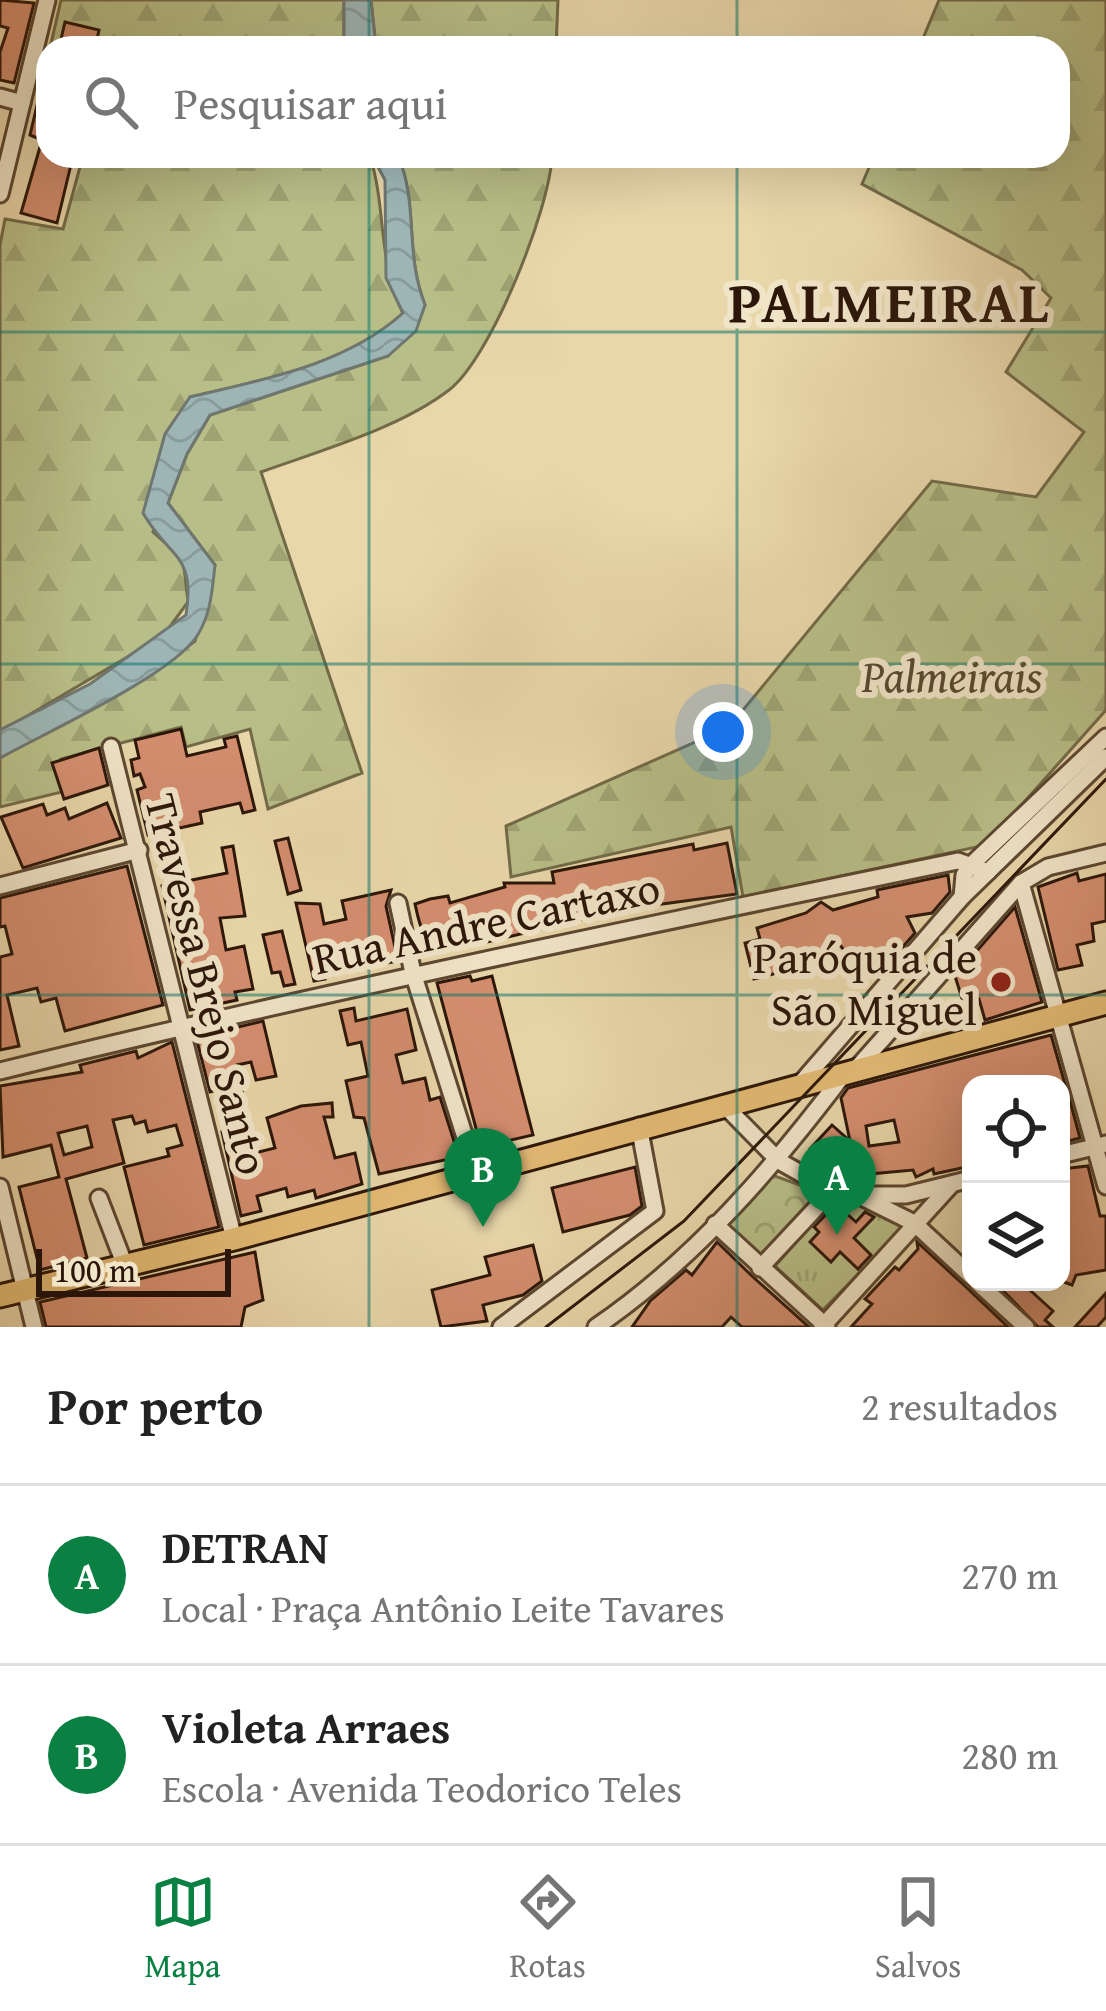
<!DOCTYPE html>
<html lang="pt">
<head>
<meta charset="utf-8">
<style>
  body { margin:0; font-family:"Gentium Book Plus",serif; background:#f6f6f6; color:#222 }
  .controls { position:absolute; right:36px; bottom:36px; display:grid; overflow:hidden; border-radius:24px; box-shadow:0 12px 48px #0002 }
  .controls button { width:108px; height:108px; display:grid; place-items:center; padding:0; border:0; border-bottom:3px solid #e0e0e0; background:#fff; color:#222; font:60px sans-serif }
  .scale { position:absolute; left:36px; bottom:30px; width:195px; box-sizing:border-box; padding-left:12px; border:6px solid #2c1609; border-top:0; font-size:33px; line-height:42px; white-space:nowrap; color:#2c1609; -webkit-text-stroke:9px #f1e5c8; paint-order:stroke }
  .you { position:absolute; left:723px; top:732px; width:42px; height:42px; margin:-30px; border:9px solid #fff; border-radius:50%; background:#1a73e8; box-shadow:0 0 0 18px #1a73e833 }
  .badge { display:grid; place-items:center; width:78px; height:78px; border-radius:50%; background:#0b8043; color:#fff; font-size:39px; font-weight:700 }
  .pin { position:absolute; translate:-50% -99px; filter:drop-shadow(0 3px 6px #0008) }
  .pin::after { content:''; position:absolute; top:63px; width:42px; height:36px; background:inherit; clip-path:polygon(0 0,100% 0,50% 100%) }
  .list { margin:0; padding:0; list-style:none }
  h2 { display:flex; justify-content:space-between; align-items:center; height:156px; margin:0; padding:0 48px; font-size:51px }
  h2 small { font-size:39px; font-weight:400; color:#767676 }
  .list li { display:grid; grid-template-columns:78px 1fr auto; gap:36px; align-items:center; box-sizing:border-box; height:180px; padding:0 48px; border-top:3px solid #e0e0e0 }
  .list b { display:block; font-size:45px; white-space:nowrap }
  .list p { margin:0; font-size:39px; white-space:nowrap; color:#767676 }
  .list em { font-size:39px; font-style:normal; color:#767676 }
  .icon { flex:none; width:66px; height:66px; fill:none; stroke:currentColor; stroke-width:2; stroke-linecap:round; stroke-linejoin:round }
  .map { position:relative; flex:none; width:1106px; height:1327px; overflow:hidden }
  .search { position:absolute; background:#fff; box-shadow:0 12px 48px #0002; left:36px; right:36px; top:36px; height:132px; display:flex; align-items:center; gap:30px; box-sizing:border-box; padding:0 42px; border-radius:36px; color:#767676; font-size:45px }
  .sheet { height:516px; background:#fff }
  nav { display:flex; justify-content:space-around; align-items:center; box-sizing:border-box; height:168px; border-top:3px solid #e0e0e0; background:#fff; font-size:33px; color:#767676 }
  nav a { display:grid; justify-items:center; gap:6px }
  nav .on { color:#0b8043 }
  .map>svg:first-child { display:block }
  .grass { fill:url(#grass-tufts); stroke:#726a48; stroke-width:3 }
  .forest { fill:url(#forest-firs); stroke:#726a48; stroke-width:3 }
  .park { fill:url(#park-crowns); stroke:#726a48; stroke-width:3 }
  .water { fill:url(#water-waves); stroke:#707670; stroke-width:3 }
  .building { fill:#d48e6f; stroke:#2c1609; stroke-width:3; fill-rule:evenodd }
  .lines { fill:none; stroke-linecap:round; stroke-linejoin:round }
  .minor-casing { stroke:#5b4631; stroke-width:21 }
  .major-casing { stroke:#2c1609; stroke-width:27 }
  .minor { stroke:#f1e5c8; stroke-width:15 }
  .major { stroke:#e4bc75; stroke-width:21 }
  .tram { stroke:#2c1609; stroke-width:3 }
  .grid { fill:none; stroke:#0f766e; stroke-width:3; stroke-opacity:0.55 }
  .poi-dot { fill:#8f2418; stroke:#f1e5c8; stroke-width:4.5 }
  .labels { text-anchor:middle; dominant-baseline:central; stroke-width:12; stroke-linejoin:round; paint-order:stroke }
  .park-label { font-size:45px; font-style:italic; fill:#56482f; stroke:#f1e5c8 }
  .street-label { font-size:45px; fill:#2c1609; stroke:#f1e5c8 }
  .poi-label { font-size:45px; fill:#2c1609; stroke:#f1e5c8; text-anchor:end }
  .district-label { font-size:57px; font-weight:bold; letter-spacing:3px; fill:#2c1609; stroke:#f1e5c8 }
</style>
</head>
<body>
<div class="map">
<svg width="1106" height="1327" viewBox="0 0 1106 1327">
  <defs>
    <pattern id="grass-tufts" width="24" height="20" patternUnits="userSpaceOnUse" patternTransform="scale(3)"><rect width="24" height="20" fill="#b8be87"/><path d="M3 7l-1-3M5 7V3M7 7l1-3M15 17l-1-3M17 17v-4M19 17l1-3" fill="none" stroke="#9ea373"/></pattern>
    <pattern id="forest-firs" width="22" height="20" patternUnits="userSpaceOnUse" patternTransform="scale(3)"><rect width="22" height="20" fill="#b8be87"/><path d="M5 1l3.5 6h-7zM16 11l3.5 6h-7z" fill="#9ea373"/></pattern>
    <pattern id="park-crowns" width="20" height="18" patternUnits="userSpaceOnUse" patternTransform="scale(3)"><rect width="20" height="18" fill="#b8be87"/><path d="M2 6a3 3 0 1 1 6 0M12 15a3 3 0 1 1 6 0" fill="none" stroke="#9ea373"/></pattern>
    <pattern id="water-waves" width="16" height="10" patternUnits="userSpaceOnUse" patternTransform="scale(3)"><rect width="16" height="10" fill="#9db6b5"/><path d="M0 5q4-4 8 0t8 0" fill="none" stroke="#879c9a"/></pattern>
  </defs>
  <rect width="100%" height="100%" fill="#e9d7aa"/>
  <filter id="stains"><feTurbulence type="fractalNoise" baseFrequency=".00167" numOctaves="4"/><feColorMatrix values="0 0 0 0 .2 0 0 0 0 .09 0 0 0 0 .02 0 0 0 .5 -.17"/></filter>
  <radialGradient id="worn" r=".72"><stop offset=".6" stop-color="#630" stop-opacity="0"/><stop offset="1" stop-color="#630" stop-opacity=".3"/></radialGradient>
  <!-- grass -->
  <polygon class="grass" points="837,1196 905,1226 823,1310 775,1266"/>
  <!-- forest -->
  <g class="forest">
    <polygon points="61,0 344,0 344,48 50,48"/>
    <polygon points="371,0 558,0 556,48 376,48"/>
    <polygon points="939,0 1106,0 1106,710 986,845 743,897 731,827 511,877 506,826 729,727 932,481 1036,497 1084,432 1006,372 1051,298 1022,270 862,184 874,156 1058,156 1058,48 919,48"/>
    <path d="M 83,156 L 370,156 C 387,211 377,260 403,313 C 346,365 262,380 190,397 L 153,532 L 183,559 L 188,602 L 163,636 L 0,732 L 0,245 L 5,219 L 63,229 Z"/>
    <path d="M 398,156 L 552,156 C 550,208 491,358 449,390 C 400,428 319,451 261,472 L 362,773 L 268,809 L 250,729 L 186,747 L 181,727 L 61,759 L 70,790 L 0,807 L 0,758 L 151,674 L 195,641 L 215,565 L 168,503 L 187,454 L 210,415 L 388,356 L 425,305 C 404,251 419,205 398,156 Z"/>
  </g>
  <!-- park -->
  <polygon class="park" points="772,1175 822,1193 759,1257 725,1227"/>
  <!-- water -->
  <g class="water">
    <polygon points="344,0 371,0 376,48 344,48"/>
    <path d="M 372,156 L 398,156 C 419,205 404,251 425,305 L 416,331 L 388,356 L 210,415 L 187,454 L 168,503 L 215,565 C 212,591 211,614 197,636 C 172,675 45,733 0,758 L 0,730 L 90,684 L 186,615 C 196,553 169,559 143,513 L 165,434 L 190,397 C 262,380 346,365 403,313 L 386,278 L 385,180 Z"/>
  </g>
  <!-- building -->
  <g class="building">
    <polygon points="0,0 34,3 14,83 0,80 0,52 8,28 0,26"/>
    <polygon points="65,22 99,30 95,48 59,48"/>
    <polygon points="39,97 48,100 43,128 48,129 48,156 73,156 57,223 21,213 42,140 30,135"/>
    <polygon points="181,729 187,756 226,747 224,739 237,736 255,810 243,813 240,803 200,812 202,823 148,835 137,790 145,787 140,774 134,776 131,760 139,758 135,740"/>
    <polygon points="99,748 108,785 64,799 52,763"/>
    <polygon points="107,803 121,838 23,868 1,817 43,804 47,815 65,808 69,819"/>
    <polygon points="288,838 301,890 288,894 275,841"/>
    <polygon points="727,843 737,894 625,909 479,944 477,936 428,951 418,917 415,904 430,899 448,896 450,903 505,887 504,883 554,883 552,872 693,844 694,850"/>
    <polygon points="233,846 245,916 220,918 226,950 244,946 253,989 235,992 237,1000 190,1010 162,886 227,873 222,848"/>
    <polygon points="127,866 163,1005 65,1031 56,998 41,1002 37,988 7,995 19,1046 0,1050 0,957 12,954 5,926 0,927 0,898"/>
    <polygon points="1077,873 1079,881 1106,874 1106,921 1092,924 1094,941 1077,945 1082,965 1058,970 1038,887"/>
    <polygon points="948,875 950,892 932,913 907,917 915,933 878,975 860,957 853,962 840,945 824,950 827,962 815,964 814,956 794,962 796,968 754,979 745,943 760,939 757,928 806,913 821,902 833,910 878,897 877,890"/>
    <polygon points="391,890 386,906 398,961 324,974 325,979 314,981 296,903 320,904 324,924 346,919 342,901"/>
    <polygon points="1015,907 1042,1002 985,1020 979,999 964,1005 955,976"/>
    <polygon points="282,931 295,984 284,986 280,972 272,973 263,935"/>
    <polygon points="470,976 472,981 492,976 533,1135 481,1147 437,983"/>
    <polygon points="354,1008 356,1021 407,1009 416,1050 396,1055 403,1083 425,1078 430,1100 440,1097 459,1157 379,1174 364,1118 354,1117 346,1081 368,1076 361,1042 348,1045 340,1011"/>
    <polygon points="263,1021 276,1076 256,1080 251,1062 237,1065 245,1105 222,1111 217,1090 210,1092 196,1037"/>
    <path d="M 1051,1035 L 1065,1084 L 971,1084 L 971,1166 L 934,1174 L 933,1169 L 916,1177 L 913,1170 L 858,1175 L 856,1147 L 834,1171 L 810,1149 L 832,1125 L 850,1141 L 841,1098 L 848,1088 ZM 894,1120 L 899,1142 L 869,1146 L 866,1126 Z"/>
    <path d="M 172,1042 L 219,1227 L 144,1245 L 124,1167 L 169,1156 L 167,1149 L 182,1145 L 176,1125 L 148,1132 L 145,1121 L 135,1124 L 132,1116 L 113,1120 L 124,1163 L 66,1179 L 87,1258 L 40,1270 L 19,1187 L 59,1177 L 51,1145 L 3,1157 L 0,1086 L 82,1072 L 80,1065 L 136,1051 L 138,1058 ZM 87,1126 L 92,1147 L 64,1155 L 58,1133 Z"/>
    <polygon points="1066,1086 1080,1138 1061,1143 1061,1087"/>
    <polygon points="332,1103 333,1117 324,1117 335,1158 355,1153 362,1184 316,1198 314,1190 288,1197 286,1188 257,1196 261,1211 241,1216 222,1132 239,1129 240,1139 251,1137 255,1153 275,1148 267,1118 301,1106"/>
    <polygon points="1088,1166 1100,1216 1106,1216 1106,1270 1076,1275 1072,1285 1061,1281 1061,1248 1066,1248 1061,1169"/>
    <polygon points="635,1167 642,1206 630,1215 563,1232 552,1188"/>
    <polygon points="836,1204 856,1222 865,1212 874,1217 854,1238 871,1255 858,1269 840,1252 831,1262 810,1242 819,1232 814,1227"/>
    <polygon points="717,1242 753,1277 809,1327 742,1327 731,1317 722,1327 632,1327 651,1300 686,1270 692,1275"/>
    <polygon points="917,1242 966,1287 1008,1327 851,1327 872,1304 865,1299 895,1267 899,1270 918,1249"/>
    <polygon points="533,1245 542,1281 523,1295 483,1305 487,1321 441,1327 432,1290 490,1275 485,1257"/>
    <polygon points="255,1252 263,1300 245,1307 241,1327 46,1327 40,1302"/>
    <polygon points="995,1282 1021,1282 1053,1311 1045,1320 1053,1327 1038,1327"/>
    <polygon points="1106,1293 1106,1317 1097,1327 1075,1327"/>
  </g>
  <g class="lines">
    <defs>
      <g id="minor">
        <polyline points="0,97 22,103"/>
        <polyline points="0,194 47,0"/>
        <polyline points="111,747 234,1239"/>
        <polyline points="1021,883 1106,1186"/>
        <polyline points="0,886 139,850"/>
        <polyline points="962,897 964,875 971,865 1106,737"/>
        <polyline points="398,903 413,973 475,1169"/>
        <polyline points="855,1070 1021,883 1048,867 1106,853"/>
        <path d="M 0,1071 C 318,993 638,927 958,861 L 988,872"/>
        <polyline points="800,1084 962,897 1106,757"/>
        <polyline points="723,1104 779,1161 832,1191 858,1195 914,1223 971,1276"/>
        <polyline points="1061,1155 1106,1144"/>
        <polyline points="0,1187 34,1327"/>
        <polyline points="867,1195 906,1195 971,1179"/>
        <polyline points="99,1198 124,1263"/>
        <polyline points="715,1224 827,1327"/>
        <polyline points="760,1268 832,1191"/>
        <polyline points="977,1282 1026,1327"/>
        <polyline points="501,1327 655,1211 639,1126"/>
        <path d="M 596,1327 C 694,1260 773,1168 844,1074"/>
        <polyline points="822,1327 952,1184"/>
      </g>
      <polyline id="major" points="0,1296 234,1239 1106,1003"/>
    </defs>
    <!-- minor casing -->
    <use href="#minor" class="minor-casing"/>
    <!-- major casing -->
    <use href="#major" class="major-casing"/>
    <!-- minor -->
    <use href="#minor" class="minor"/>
    <!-- major -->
    <use href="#major" class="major"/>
    <!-- tram -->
    <polyline class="tram" points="546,1327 684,1221 1106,779"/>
  </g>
  <!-- grid -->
  <path class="grid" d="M 369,0 L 369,48M 737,0 L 737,48M 369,156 L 369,1327M 737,156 L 737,1327M 0,332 L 1106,332M 0,664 L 1106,664M 0,995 L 1106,995"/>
  <!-- markers -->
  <circle class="poi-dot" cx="1001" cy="982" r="12"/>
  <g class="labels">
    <!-- park labels -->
    <g class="park-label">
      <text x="952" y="675">Palmeirais</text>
    </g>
    <!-- street labels -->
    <g class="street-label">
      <text transform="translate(486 922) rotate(-12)">Rua Andre Cartaxo</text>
      <text transform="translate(208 984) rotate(76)">Travessa Brejo Santo</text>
    </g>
    <!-- poi labels -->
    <g class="poi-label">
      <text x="977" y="956">Paróquia de<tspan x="977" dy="52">São Miguel</tspan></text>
    </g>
    <!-- district labels -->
    <g class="district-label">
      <text x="890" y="301">PALMEIRAL</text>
    </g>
  </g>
  <rect width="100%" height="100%" filter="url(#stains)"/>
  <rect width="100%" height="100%" fill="url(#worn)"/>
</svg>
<div class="controls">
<button><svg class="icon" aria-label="locate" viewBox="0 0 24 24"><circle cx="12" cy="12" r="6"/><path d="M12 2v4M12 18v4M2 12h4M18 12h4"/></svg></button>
<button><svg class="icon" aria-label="layers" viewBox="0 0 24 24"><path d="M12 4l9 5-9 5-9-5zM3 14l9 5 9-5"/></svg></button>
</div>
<div class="scale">100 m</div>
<div class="you"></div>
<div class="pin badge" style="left:837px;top:1235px">A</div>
<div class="pin badge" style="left:483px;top:1227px">B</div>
<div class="search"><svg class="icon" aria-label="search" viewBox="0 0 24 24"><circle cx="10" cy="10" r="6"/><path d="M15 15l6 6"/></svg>Pesquisar aqui</div>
</div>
<section class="sheet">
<h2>Por perto<small>2 resultados</small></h2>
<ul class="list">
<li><span class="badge">A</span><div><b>DETRAN</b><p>Local · Praça Antônio Leite Tavares</p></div><em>270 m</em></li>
<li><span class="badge">B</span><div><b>Violeta Arraes</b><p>Escola · Avenida Teodorico Teles</p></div><em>280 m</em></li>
</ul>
</section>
<nav>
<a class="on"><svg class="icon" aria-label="map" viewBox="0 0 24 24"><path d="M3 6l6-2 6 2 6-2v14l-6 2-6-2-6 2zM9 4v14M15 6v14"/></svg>Mapa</a>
<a><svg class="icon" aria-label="directions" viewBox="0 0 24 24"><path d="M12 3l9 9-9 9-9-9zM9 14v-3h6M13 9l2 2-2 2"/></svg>Rotas</a>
<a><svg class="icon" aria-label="saved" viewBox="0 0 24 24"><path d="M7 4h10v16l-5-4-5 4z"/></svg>Salvos</a>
</nav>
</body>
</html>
